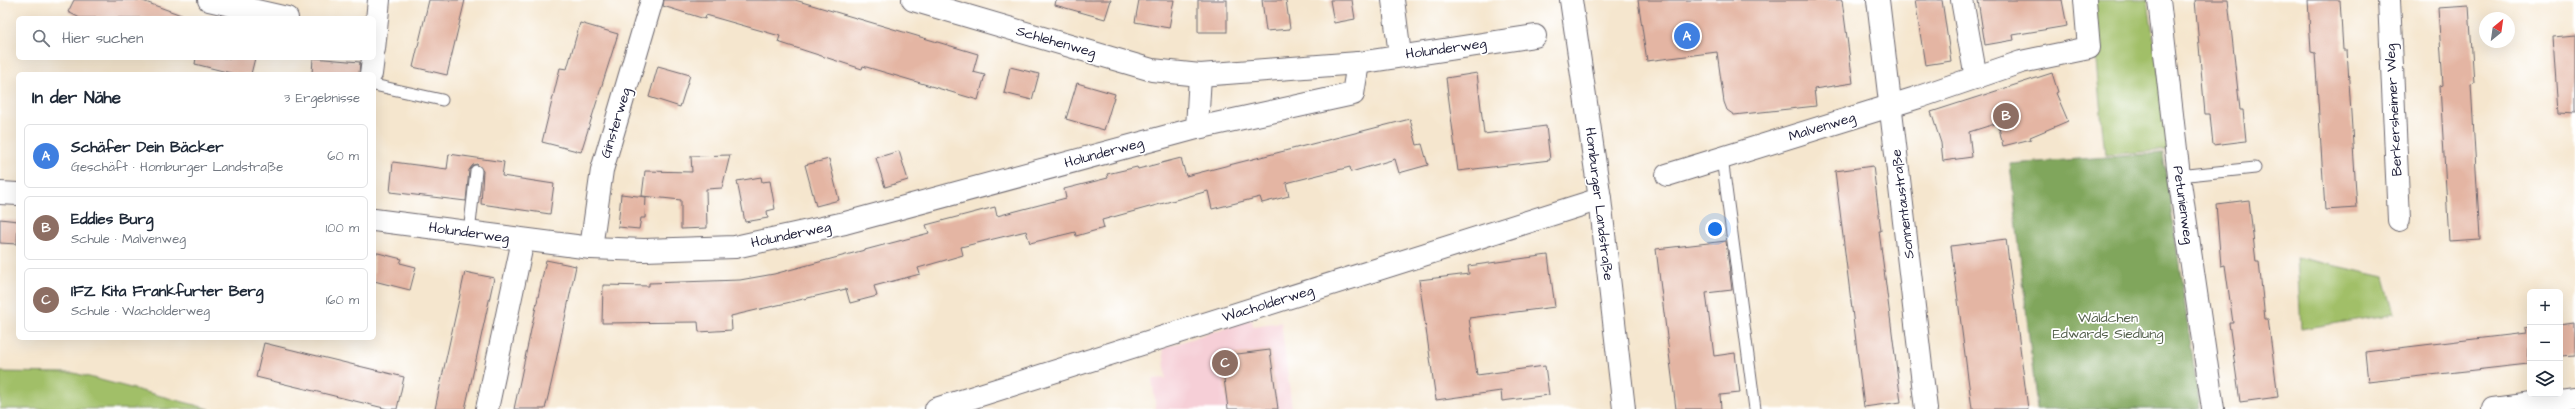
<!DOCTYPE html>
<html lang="de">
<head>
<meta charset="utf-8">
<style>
  body { margin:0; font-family:"Architects Daughter",sans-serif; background:#f6f6f7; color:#1f2937 }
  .controls { position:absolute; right:12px; bottom:12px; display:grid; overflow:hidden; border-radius:6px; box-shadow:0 4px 16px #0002 }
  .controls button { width:36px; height:36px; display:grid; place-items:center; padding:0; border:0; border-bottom:1px solid #e0e1e3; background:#fff; color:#1f2937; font:20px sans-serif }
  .compass { position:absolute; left:2479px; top:12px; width:36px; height:36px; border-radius:50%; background:#fff; box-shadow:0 4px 16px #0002; rotate:29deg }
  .you { position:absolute; left:1715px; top:229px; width:14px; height:14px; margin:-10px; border:3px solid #fff; border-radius:50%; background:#1a73e8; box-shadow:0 0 0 6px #1a73e833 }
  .badge { display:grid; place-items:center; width:26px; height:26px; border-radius:50%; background:#b5179e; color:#fff; font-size:13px; font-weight:700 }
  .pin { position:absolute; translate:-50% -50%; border:2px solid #fff; box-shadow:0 1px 4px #0006 }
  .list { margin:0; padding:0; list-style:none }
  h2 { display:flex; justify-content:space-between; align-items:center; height:52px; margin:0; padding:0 16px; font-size:17px }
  h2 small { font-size:13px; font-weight:400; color:#747a83 }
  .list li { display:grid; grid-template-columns:26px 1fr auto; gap:12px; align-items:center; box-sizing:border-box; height:64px; margin:0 8px 8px; padding:0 8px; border:1px solid #e0e1e3; border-radius:6px }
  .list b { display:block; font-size:15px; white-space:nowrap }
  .list p { margin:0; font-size:13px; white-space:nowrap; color:#747a83 }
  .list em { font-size:13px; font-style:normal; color:#747a83 }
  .icon { flex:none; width:22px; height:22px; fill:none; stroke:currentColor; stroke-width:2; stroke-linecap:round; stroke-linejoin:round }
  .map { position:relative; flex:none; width:2575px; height:409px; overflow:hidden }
  .search { position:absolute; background:#fff; box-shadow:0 4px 16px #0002; left:16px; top:16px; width:360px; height:44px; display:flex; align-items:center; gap:10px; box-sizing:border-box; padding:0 14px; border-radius:6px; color:#747a83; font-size:15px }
  .panel { position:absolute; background:#fff; box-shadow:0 4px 16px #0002; left:16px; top:72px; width:360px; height:268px; border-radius:6px }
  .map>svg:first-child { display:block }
  .built { fill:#f6cfd7 }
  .green { fill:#a1bf67; stroke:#627051 }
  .forest { fill:#80a65c; stroke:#51644c }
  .building { fill:#e4b5a3 }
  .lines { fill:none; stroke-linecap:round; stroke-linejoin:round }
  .service-casing { stroke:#6c676e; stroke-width:13 }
  .minor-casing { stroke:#6c676e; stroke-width:24 }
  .tertiary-casing { stroke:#6c676e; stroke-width:24 }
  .service { stroke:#fff; stroke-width:11 }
  .minor { stroke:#fff; stroke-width:22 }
  .tertiary { stroke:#fff; stroke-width:22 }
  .labels { text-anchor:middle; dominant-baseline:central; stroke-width:3.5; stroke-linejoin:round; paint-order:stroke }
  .street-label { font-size:14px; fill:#22223b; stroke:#fff }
  .park-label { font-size:14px; fill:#55614d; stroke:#fff }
</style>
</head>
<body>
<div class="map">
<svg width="2575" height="409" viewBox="0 0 2575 409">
  <rect width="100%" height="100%" fill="#fff"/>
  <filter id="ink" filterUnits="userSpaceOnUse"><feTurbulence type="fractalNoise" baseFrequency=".025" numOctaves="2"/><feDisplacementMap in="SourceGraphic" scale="8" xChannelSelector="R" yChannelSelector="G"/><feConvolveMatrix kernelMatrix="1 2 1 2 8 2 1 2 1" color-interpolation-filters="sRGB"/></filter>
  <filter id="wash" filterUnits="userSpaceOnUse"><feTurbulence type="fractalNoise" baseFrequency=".012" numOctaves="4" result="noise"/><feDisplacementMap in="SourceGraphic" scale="16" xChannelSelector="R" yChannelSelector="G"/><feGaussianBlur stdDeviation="0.9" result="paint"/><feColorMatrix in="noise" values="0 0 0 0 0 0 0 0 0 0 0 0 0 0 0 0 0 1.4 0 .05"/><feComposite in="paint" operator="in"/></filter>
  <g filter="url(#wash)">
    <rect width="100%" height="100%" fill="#f5e6ce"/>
    <!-- built -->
    <polygon class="built" points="1252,319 1253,326 1281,322 1292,409 1156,409 1152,379 1166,378 1163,348"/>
    <!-- green -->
    <g class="green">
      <polygon points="2090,0 2148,0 2169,150 2105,155"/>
      <polygon points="2297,257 2384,277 2394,314 2301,329"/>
      <polygon points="0,372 74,373 210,409 0,409"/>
    </g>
    <!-- forest -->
    <polygon class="forest" points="2163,153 2200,409 2037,409 2010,164"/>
    <g id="blocks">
      <!-- building -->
      <g class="building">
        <polygon points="74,0 140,0 184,16 184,18 80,18 68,12"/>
        <polygon points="429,0 465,0 447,75 413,67"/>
        <polygon points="664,0 795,0 978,54 973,72 985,75 978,100 863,66 862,69 778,42 780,36 706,15 705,19 663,6"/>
        <polygon points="1056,0 1111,0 1105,19 1055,5"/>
        <polygon points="1139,0 1174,0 1169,28 1135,22"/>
        <rect x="1198" y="0" width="29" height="32"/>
        <polygon points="1262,0 1286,0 1290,29 1266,31"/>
        <polygon points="1330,0 1352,0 1355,19 1334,23"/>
        <polygon points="1638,0 1842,0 1853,83 1814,89 1816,106 1734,115 1727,110 1724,102 1717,52 1647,61"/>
        <polygon points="1915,0 1942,0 1951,61 1925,65"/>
        <polygon points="1978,0 2062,0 2067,26 2013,35 2014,40 1985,45"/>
        <polygon points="2195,0 2228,0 2240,110 2243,110 2246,141 2213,145 2210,114 2205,114"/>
        <polygon points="2308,0 2340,0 2343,50 2347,50 2357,208 2325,210 2315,53 2311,52"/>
        <polygon points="2469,6 2474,83 2471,84 2480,239 2449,241 2440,86 2443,85 2438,8"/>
        <polygon points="580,23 618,34 581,152 542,142 560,68 567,69"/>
        <polygon points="2575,35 2575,115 2558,114 2553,37"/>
        <polygon points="196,58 255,58 251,74 235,74 195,64"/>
        <polygon points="313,58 360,62 359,74 312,74"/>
        <polygon points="658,66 690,75 680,107 649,97"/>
        <polygon points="1010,67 1039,74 1032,100 1004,93"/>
        <polygon points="1477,73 1484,134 1546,126 1550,160 1458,171 1446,78"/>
        <polygon points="2052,73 2058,92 2056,93 2068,121 2030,137 2031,139 2003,146 1998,123 1969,132 1972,157 1943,161 1941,143 1931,112"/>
        <polygon points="1077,83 1115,94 1104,130 1066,119"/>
        <polygon points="1410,119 1417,145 1422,144 1428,165 1399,173 1395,159 1351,172 1350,167 1286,183 1289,196 1262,203 1260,197 1212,209 1208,191 1102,220 1104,228 1076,236 1075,232 1030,243 1026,231 961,247 963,255 918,268 920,274 874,286 877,296 850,303 846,289 731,316 732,330 699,332 698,322 602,323 603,285 649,286 649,283 740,280 774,274 929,233 926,225 995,207 997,216 1066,198 1064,189 1108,178 1107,174 1137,167 1138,169 1181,158 1186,176"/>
        <polygon points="899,151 908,180 885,187 876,158"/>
        <polygon points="449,154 504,162 502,176 554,184 550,214 481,204 483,171 477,164 473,165 469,170 466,201 390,192 393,162 447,169"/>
        <polygon points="730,155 722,188 706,189 707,228 681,229 681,200 642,196 645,171 692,172 691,156"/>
        <polygon points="829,159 839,200 816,206 805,165"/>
        <polygon points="1873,166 1881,231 1879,231 1901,402 1864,407 1835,171"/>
        <polygon points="761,177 762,182 770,181 775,209 767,211 768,218 745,222 737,181"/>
        <polygon points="621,194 646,197 645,218 641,218 639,229 618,227"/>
        <polygon points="2249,200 2256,262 2259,262 2265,319 2268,319 2278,397 2240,402 2229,323 2233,323 2225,265 2221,266 2216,204"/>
        <polygon points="0,219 18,221 17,244 0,243"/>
        <polygon points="2006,239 2028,409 1972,409 1951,246"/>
        <polygon points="1726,241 1732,290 1706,293 1714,356 1735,353 1740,393 1720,395 1721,409 1676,409 1656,249"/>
        <polygon points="374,252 402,259 400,263 416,267 410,290 374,281"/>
        <polygon points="1548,255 1555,307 1469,318 1477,375 1545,366 1549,395 1502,401 1501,391 1436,400 1419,280 1469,274 1468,266"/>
        <polygon points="546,260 576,266 552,380 545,409 514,409"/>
        <polygon points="465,272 494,278 472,378 465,409 435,409"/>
        <polygon points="2575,322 2575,354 2560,355 2560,324"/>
        <polygon points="2530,327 2528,364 2368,382 2365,352 2525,333 2524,328"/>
        <polygon points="264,343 404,377 397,409 388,409 256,377"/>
        <polygon points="1270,350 1278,409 1228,409 1221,356"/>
      </g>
    </g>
  </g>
  <g filter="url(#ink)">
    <use href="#blocks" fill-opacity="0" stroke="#6c676e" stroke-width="1"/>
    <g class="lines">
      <defs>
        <g id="service">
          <polyline points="374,85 442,100"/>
          <polyline points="1722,158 1755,409"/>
          <polyline points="2179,176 2255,168"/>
          <polyline points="469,233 476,171"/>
        </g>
        <g id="minor">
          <polyline points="209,0 287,18"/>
          <polyline points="913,0 1152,70 1200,75 1358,63 1535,36"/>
          <polyline points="1393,0 1400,55"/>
          <polyline points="1878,0 1926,409"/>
          <polyline points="1962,0 1976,78"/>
          <polyline points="2159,0 2179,176 2213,409"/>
          <polyline points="2389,0 2399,220"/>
          <polyline points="374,49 379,0"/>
          <polyline points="371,74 373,58"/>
          <polyline points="1197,128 1353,94 1358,63"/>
          <polyline points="1667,175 1919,97 2021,62 2089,48 2085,0"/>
          <polyline points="0,193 18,194"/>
          <polyline points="374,220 591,248 644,250 735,247 845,223 1197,128 1200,75"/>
          <polyline points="591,248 602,170 652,0"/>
          <polyline points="487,409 523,240"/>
          <polyline points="936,409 1600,199"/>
          <polyline points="2493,409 2575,398"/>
        </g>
        <polyline id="tertiary" points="1571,0 1600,199 1624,409"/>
      </defs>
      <!-- service casing -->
      <use href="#service" class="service-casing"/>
      <!-- minor casing -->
      <use href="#minor" class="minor-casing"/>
      <!-- tertiary casing -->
      <use href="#tertiary" class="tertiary-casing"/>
      <!-- service -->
      <use href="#service" class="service"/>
      <!-- minor -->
      <use href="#minor" class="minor"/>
      <!-- tertiary -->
      <use href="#tertiary" class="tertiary"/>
    </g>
  </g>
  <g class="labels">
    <!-- street labels -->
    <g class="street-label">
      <text transform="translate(1056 42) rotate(16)">Schlehenweg</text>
      <text transform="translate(1446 49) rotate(-8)">Holunderweg</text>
      <text transform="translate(2394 110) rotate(-93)">Berkersheimer Weg</text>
      <text transform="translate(616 123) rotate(-73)">Ginsterweg</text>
      <text transform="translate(1822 127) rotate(-17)">Malvenweg</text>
      <text transform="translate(1104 153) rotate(-15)">Holunderweg</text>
      <text transform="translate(1599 204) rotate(83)">Homburger Landstraße</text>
      <text transform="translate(1903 204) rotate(-97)">Sonnentaustraße</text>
      <text transform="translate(2183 205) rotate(82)">Petunienweg</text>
      <text transform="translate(469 233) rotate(8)">Holunderweg</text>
      <text transform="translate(791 235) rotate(-12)">Holunderweg</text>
      <text transform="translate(1268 304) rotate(-17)">Wacholderweg</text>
    </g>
    <!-- park labels -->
    <g class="park-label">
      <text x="2108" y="318">Wäldchen<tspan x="2108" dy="16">Edwards Siedlung</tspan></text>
    </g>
  </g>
</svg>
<div class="controls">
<button>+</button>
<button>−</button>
<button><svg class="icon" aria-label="layers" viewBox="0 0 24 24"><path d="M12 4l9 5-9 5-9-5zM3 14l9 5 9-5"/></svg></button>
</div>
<svg class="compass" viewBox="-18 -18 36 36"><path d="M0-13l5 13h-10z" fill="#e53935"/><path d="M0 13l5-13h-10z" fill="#747a83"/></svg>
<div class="you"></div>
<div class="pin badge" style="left:1687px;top:36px;background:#3f7fe0">A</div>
<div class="pin badge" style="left:2006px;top:116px;background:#8d6e63">B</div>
<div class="pin badge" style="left:1225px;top:363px;background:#8d6e63">C</div>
<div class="search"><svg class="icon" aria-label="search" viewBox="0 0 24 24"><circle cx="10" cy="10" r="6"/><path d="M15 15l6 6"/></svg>Hier suchen</div>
<section class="panel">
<h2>In der Nähe<small>3 Ergebnisse</small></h2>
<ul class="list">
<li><span class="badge" style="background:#3f7fe0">A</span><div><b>Schäfer Dein Bäcker</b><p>Geschäft · Homburger Landstraße</p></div><em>60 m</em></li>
<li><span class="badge" style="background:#8d6e63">B</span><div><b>Eddies Burg</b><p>Schule · Malvenweg</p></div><em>100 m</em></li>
<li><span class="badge" style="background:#8d6e63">C</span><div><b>IFZ Kita Frankfurter Berg</b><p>Schule · Wacholderweg</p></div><em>160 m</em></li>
</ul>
</section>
</div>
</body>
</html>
